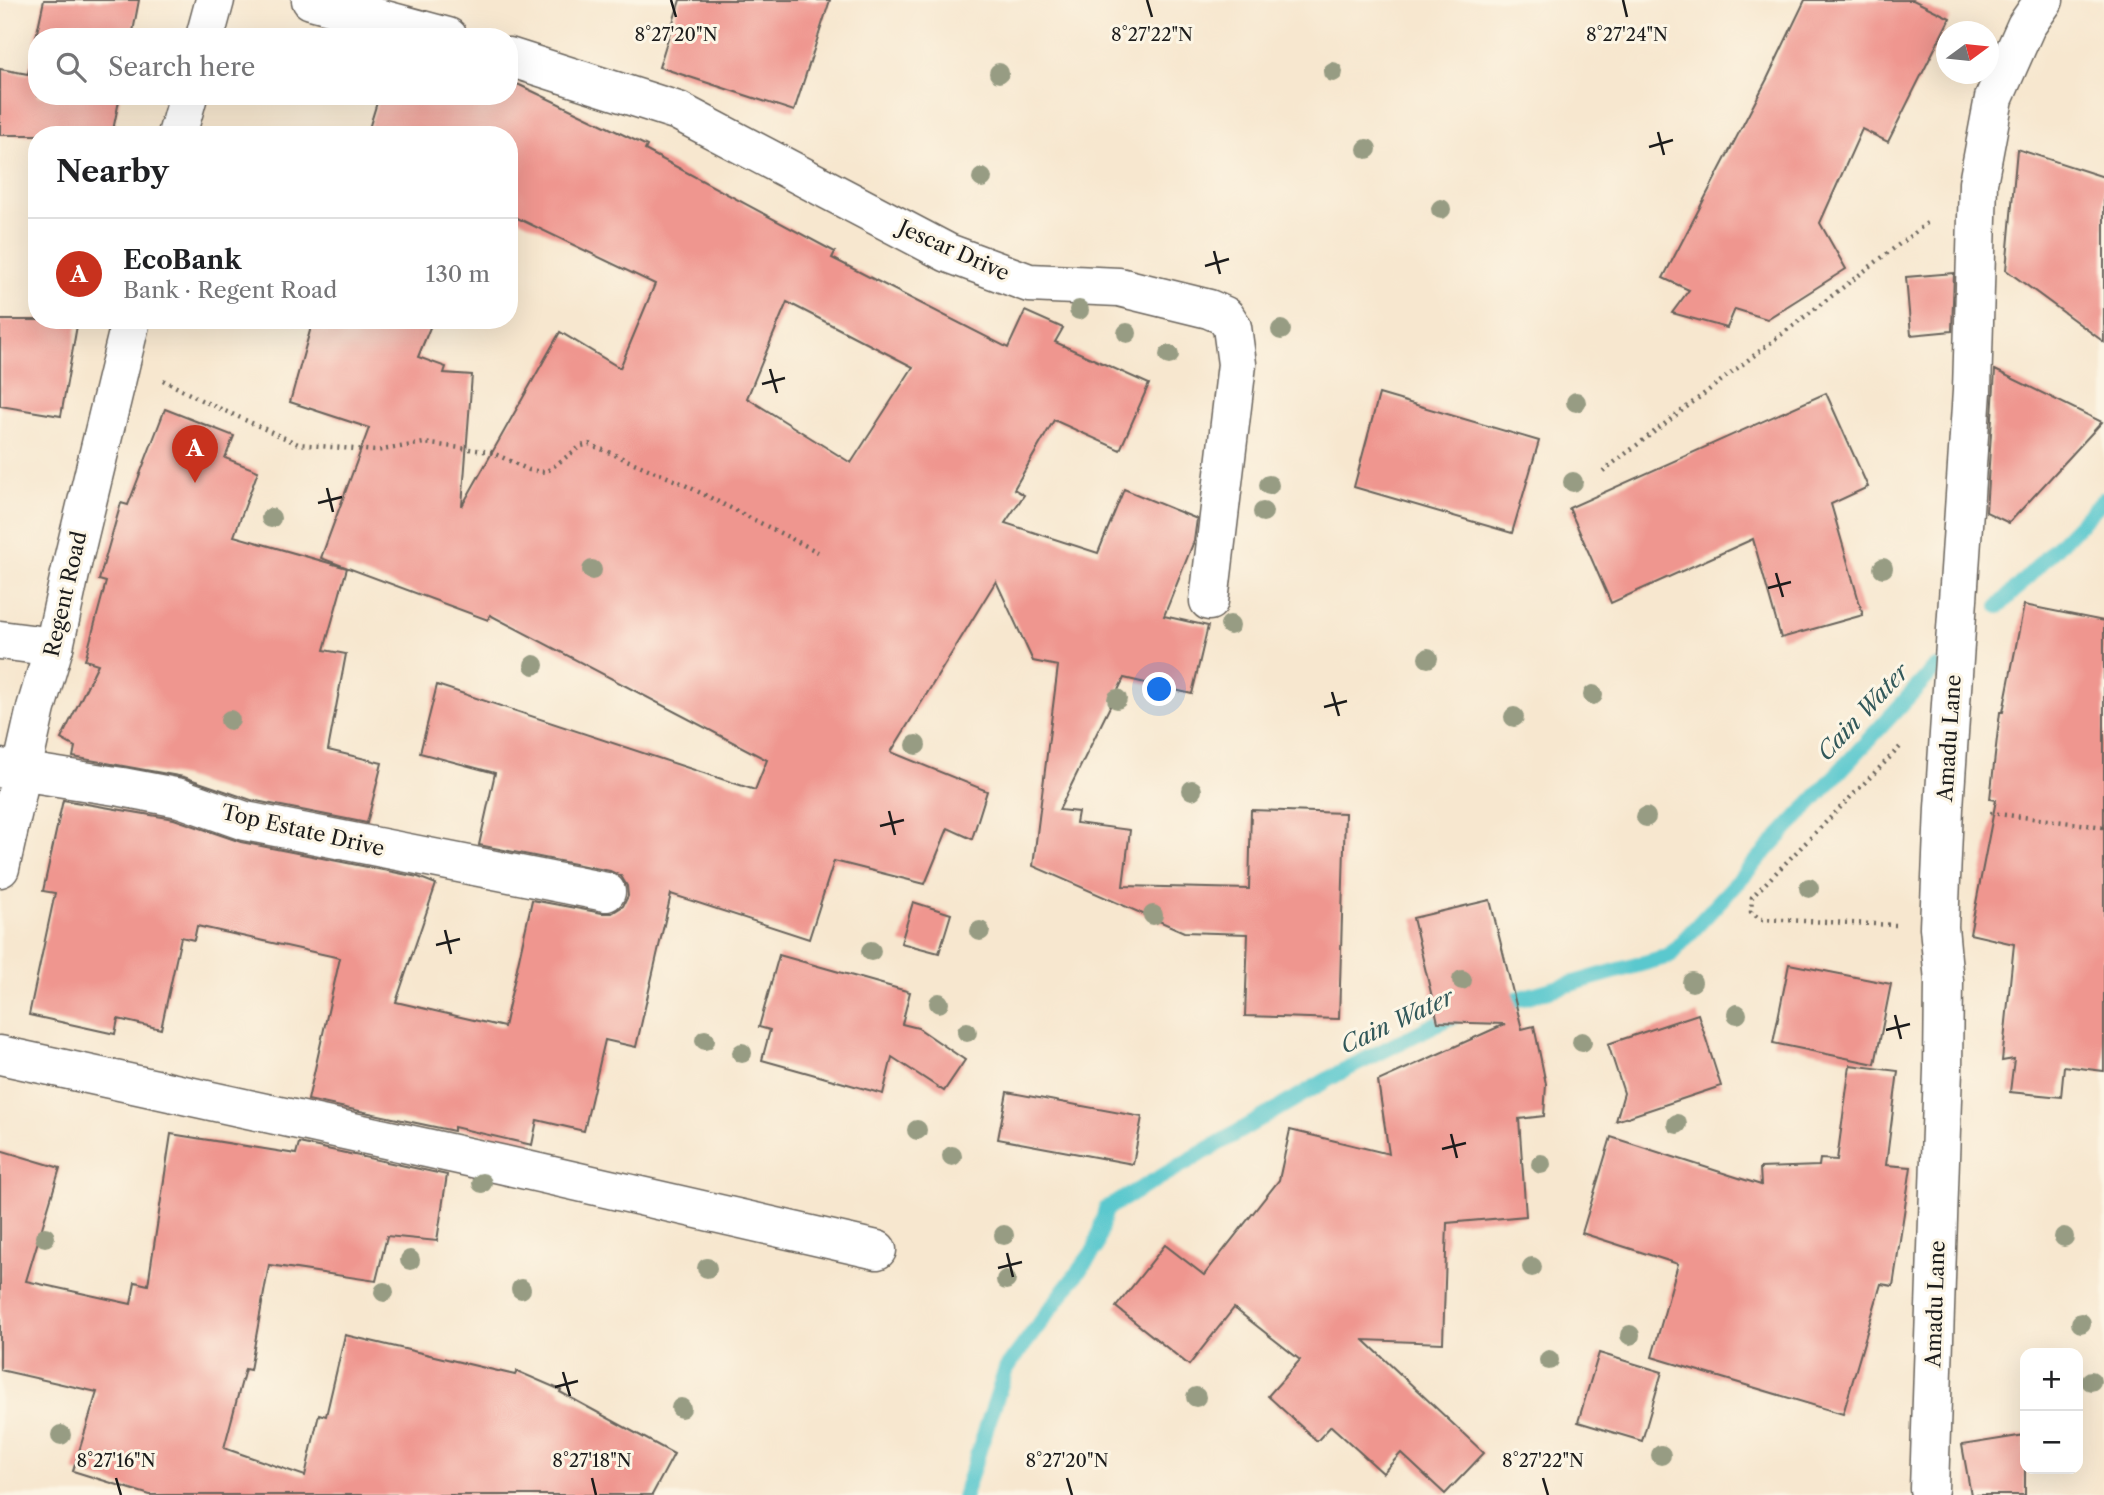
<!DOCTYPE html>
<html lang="en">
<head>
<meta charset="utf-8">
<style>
  body { margin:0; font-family:"Libre Caslon Text",serif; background:#f2f2f2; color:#202124 }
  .controls { position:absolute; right:21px; bottom:21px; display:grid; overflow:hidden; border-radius:14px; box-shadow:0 7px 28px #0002 }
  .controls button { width:63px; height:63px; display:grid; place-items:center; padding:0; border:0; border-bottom:2px solid #e0e0e0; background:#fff; color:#202124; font:35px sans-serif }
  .compass { position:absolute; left:1936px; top:21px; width:63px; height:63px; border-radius:50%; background:#fff; box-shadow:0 7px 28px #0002; rotate:75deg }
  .you { position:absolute; left:1160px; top:690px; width:24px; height:24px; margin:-18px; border:5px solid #fff; border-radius:50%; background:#1a73e8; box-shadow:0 0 0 10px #1a73e833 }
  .badge { display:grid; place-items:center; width:46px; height:46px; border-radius:50%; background:#c8321e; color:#fff; font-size:23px; font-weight:700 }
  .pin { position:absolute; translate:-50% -58px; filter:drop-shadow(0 2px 4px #0008) }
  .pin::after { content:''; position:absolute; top:37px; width:24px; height:21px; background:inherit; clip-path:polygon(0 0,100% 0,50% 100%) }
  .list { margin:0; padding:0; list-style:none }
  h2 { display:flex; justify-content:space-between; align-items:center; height:91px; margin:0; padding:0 28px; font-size:30px }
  h2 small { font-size:23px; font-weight:400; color:#757577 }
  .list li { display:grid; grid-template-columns:46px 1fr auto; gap:21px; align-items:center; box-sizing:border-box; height:112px; padding:0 28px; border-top:2px solid #e0e0e0 }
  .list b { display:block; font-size:26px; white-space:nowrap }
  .list p { margin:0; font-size:23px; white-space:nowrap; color:#757577 }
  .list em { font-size:23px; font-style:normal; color:#757577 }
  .icon { flex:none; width:38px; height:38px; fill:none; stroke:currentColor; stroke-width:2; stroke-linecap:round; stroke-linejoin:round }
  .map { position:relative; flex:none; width:2104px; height:1495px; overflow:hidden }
  .search { position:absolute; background:#fff; box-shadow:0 7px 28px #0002; left:28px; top:28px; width:490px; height:77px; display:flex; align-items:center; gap:18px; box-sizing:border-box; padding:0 24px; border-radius:28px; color:#757577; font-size:26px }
  .panel { position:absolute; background:#fff; box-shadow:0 7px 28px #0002; left:28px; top:126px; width:490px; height:203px; border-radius:28px }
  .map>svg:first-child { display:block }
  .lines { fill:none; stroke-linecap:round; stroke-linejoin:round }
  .stream { stroke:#5ac8ce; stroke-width:16 }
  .building { fill:#ef968f; fill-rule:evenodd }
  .minor-casing { stroke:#69635b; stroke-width:41 }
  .path { stroke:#69635b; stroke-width:4.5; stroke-dasharray:2 5; stroke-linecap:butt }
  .minor { stroke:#fff; stroke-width:38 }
  .tree { fill:#979c83 }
  .ticks { fill:none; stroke:#1c1c1c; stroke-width:2.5 }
  .labels { text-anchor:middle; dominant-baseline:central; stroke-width:6; stroke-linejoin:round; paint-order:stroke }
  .street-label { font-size:21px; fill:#1c1c1c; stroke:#fcf5e5 }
  .water-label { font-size:23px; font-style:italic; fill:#32585a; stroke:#fcf5e5 }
  .ticks-label { font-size:18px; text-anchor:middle; fill:#1c1c1c; stroke:#fcf5e5; stroke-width:6; stroke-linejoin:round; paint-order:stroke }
</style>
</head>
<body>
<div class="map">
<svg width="2104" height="1495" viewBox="0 0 2104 1495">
  <rect width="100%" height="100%" fill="#fcf5e5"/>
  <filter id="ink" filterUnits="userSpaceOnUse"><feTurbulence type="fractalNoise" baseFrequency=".0143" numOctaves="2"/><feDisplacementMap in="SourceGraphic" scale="14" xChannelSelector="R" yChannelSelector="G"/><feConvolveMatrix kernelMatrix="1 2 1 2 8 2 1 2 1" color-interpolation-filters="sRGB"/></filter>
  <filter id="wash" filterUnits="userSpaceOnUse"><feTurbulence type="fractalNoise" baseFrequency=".00686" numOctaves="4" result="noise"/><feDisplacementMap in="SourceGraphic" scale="28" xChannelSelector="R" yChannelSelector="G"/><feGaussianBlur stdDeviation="1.57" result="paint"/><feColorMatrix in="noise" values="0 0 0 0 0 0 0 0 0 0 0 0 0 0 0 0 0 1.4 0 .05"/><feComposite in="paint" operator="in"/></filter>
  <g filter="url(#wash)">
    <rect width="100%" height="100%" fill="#f7e7cf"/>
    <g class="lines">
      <!-- stream -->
      <g class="stream">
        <polyline points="1999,606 2104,499"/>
        <polyline points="1496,1005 1669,956 1935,668"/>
        <polyline points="964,1495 1006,1369 1095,1249 1106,1209 1339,1073 1446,1019 1458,1015"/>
      </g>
    </g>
    <g id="blocks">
      <!-- building -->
      <g class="building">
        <polygon points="44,0 139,0 132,37 37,37 37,96 120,96 112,135 0,135 0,69 28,74"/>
        <polygon points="680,0 830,0 794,111 659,67"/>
        <polygon points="1805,0 1913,0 1950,18 1888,142 1862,129 1820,223 1846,269 1767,319 1735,309 1727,328 1672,313 1689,290 1663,278 1767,79"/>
        <path d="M 509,80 L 647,146 L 645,150 L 835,252 L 832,258 L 1008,348 L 1025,311 L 1063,328 L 1055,342 L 1149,384 L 1120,450 L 1054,420 L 1014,489 L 1024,495 L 1005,523 L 1098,553 L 1124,489 L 1197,519 L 1194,541 L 1164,616 L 1208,626 L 1192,694 L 1124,678 L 1059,810 L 1078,812 L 1076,823 L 1130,830 L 1123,886 L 1249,889 L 1251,810 L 1345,813 L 1339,1019 L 1245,1016 L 1248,934 L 1184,932 L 1033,866 L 1058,666 L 1033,661 L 996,581 L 891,752 L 987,791 L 972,839 L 948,828 L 925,884 L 834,861 L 809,939 L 671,894 L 636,1047 L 605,1040 L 584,1131 L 537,1120 L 532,1145 L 454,1127 L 454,1131 L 308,1100 L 340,958 L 197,926 L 194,940 L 181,937 L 161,1029 L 118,1019 L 115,1034 L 29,1015 L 55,893 L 43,891 L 63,800 L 174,819 L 241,842 L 418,877 L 436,884 L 396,1002 L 504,1027 L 532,900 L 602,913 L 612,913 L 623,906 L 628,896 L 627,886 L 621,876 L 610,871 L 479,845 L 495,773 L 420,753 L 437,685 L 755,790 L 767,760 L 490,615 L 488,620 L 321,558 L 369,428 L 290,402 L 313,320 L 433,320 L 418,357 L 446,367 L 444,373 L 472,375 L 462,506 L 560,332 L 620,368 L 655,284 L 509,214 L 509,135 L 367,135 L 379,96 L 509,96 ZM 787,302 L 913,367 L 851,463 L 747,398 Z"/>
        <polygon points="2017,149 2104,177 2104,342 2006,270"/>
        <polygon points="1954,273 1952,331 1911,335 1906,277"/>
        <polygon points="0,320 78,320 61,416 0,406"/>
        <polygon points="1995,370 2102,422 2009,523 1986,512"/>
        <polygon points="1826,393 1868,487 1831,504 1863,615 1781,638 1753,539 1611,603 1569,508"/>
        <polygon points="1379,394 1539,441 1512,533 1354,487"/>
        <polygon points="165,409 234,436 225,458 258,471 234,536 347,568 324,650 346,654 328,750 382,763 367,823 251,800 184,777 73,757 75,747 61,739 98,664 85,660 106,582 99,580 121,503 128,505"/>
        <polygon points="2024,605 2104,621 2104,1071 2064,1066 2061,1097 2010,1092 2014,1059 2002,1061 2014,944 1970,934 1996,800 1990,799 2000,712 2003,712"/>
        <polygon points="1490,900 1522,1029 1534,1026 1546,1084 1544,1116 1519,1119 1526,1216 1447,1223 1443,1343 1364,1340 1484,1453 1445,1494 1401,1453 1383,1473 1331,1426 1317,1441 1268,1396 1300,1360 1234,1308 1189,1365 1116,1307 1165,1245 1204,1275 1279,1180 1290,1130 1389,1154 1378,1081 1505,1024 1438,1022 1413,918"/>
        <polygon points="913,902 951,914 939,953 901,943"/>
        <polygon points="779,955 910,992 902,1024 918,1028 965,1060 944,1091 892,1057 883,1094 762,1060 770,1030 759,1027"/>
        <polygon points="1789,964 1891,984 1875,1064 1773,1043"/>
        <polygon points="1698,1014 1721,1086 1616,1121 1624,1093 1608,1044"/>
        <polygon points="1850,1065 1898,1071 1886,1165 1911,1167 1893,1286 1881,1284 1843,1414 1652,1357 1678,1264 1582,1233 1611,1137 1761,1185 1760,1168 1819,1166 1820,1159 1837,1160"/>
        <polygon points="1007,1092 1142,1117 1133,1164 998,1139"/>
        <polygon points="171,1134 296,1154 299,1143 447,1175 437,1241 387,1236 376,1281 269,1265 250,1370 245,1369 224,1448 305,1476 319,1414 326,1416 345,1335 515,1375 517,1371 561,1390 560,1392 674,1454 652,1495 150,1495 73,1471 97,1392 0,1370 0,1150 60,1168 26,1281 131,1304 135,1282 148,1285"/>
        <polygon points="1599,1353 1662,1372 1642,1441 1578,1422"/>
        <polygon points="2025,1435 2025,1495 1971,1495 1962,1445"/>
      </g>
    </g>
  </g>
  <g filter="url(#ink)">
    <use href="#blocks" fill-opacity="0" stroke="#69635b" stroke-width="2"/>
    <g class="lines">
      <defs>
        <g id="minor">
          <polyline points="311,0 448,37"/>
          <polyline points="205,37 215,0"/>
          <polyline points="509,57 678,111 948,253 1029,283 1119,287 1209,309 1225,316 1232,327 1237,364 1209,601"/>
          <polyline points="177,135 188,96"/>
          <polyline points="0,640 54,647"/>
          <polyline points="0,768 122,787 180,798 245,821 606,892"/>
          <polyline points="0,868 36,708 54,647 73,560 131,320"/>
          <polyline points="0,1055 500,1164 877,1250"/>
          <polyline points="1929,1489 1943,1069 1944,981 1939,927 1944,808 1972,391 1978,183 1994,98 2026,26 2044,0"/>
        </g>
      </defs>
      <!-- minor casing -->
      <use href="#minor" class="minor-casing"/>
      <!-- path -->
      <g class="path">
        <polyline points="163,380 201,400 298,444 376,451 424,443 491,452 529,470 546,472 581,446 589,444 679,482 818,552"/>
        <polyline points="1603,471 1931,220"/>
        <polyline points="1990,813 2104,827"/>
        <polyline points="1896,925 1760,919 1751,912 1752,897 1902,745"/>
      </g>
      <!-- minor -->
      <use href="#minor" class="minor"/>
    </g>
    <!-- trees -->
    <g class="tree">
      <circle cx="1333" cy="72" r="10"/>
      <circle cx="999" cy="73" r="10"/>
      <circle cx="1367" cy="149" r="10"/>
      <circle cx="982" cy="178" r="10"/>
      <circle cx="1441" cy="209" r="10"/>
      <circle cx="1079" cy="310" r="10"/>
      <circle cx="1281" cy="330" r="10"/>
      <circle cx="1127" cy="333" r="10"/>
      <circle cx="1169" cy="355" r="10"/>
      <circle cx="1576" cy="402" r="10"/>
      <circle cx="1573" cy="482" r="10"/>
      <circle cx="1269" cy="485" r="10"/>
      <circle cx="1263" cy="512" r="10"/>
      <circle cx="271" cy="518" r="10"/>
      <circle cx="1883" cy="568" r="10"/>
      <circle cx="592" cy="570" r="10"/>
      <circle cx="1230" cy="625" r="10"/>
      <circle cx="1428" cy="658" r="10"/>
      <circle cx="534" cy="665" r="10"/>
      <circle cx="1593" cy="695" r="10"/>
      <circle cx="1117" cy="699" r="10"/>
      <circle cx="1514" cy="717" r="10"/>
      <circle cx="230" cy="720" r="10"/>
      <circle cx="916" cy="745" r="10"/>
      <circle cx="1192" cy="790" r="10"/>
      <circle cx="1646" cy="817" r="10"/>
      <circle cx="1809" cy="888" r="10"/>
      <circle cx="1153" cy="915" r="10"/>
      <circle cx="980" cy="931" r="10"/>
      <circle cx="871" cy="951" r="10"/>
      <circle cx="1462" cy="980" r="10"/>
      <circle cx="1692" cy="982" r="10"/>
      <circle cx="939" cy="1003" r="10"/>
      <circle cx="1737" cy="1014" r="10"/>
      <circle cx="967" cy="1032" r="10"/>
      <circle cx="705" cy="1040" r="10"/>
      <circle cx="1582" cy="1042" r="10"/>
      <circle cx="742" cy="1053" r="10"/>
      <circle cx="1677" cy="1124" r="10"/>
      <circle cx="917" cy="1130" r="10"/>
      <circle cx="952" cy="1156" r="10"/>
      <circle cx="1541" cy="1164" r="10"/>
      <circle cx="482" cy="1183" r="10"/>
      <circle cx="1004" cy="1235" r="10"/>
      <circle cx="45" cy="1237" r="10"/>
      <circle cx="2064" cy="1237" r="10"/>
      <circle cx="410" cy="1260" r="10"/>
      <circle cx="1532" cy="1267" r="10"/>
      <circle cx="707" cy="1268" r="10"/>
      <circle cx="1006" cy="1280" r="10"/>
      <circle cx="521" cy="1289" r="10"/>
      <circle cx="384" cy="1292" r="10"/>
      <circle cx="2081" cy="1323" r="10"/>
      <circle cx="1630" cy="1335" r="10"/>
      <circle cx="1549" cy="1360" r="10"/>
      <circle cx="2091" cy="1381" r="10"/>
      <circle cx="1196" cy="1397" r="10"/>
      <circle cx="681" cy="1408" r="10"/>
      <circle cx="61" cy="1435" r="10"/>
      <circle cx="1661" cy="1455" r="10"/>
    </g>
  </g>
  <!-- ticks -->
  <path class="ticks" d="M 671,0 L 676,17M 1147,0 L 1152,17M 1623,0 L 1627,17M 1658,132 L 1664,155M 1649,147 L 1673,140M 1214,251 L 1220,274M 1205,266 L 1229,259M 770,369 L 777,393M 762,384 L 785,378M 327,488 L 333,512M 318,503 L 342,497M 1776,573 L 1783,597M 1768,588 L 1791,582M 1332,692 L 1339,716M 1324,707 L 1347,701M 889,811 L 895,835M 880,826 L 904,820M 445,930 L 451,954M 436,945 L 460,939M 1895,1015 L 1901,1039M 1886,1030 L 1910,1024M 1451,1134 L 1457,1158M 1442,1149 L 1466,1143M 1007,1253 L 1013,1277M 998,1268 L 1022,1262M 563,1372 L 570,1396M 555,1387 L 578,1381M 116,1478 L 121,1495M 592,1478 L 596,1495M 1067,1478 L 1072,1495M 1543,1478 L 1548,1495"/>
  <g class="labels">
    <!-- street labels -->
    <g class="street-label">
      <text transform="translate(954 250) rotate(24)">Jescar Drive</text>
      <text transform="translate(65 594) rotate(-77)">Regent Road</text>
      <text transform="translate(1949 738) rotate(-86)">Amadu Lane</text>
      <text transform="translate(303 830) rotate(13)">Top Estate Drive</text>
      <text transform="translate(1935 1304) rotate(-88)">Amadu Lane</text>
    </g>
    <!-- water labels -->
    <g class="water-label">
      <text transform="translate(1863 712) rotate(-47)">Cain Water</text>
      <text transform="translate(1397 1021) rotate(-25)">Cain Water</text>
    </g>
  </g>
  <g class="ticks-label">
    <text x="676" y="41">8°27'20"N</text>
    <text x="1152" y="41">8°27'22"N</text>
    <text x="1627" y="41">8°27'24"N</text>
    <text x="116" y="1467">8°27'16"N</text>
    <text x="592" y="1467">8°27'18"N</text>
    <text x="1067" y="1467">8°27'20"N</text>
    <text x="1543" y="1467">8°27'22"N</text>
  </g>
</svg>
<div class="controls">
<button>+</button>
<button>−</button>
</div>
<svg class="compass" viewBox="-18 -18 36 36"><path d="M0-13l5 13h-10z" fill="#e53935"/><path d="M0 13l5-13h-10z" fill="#757577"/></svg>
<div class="you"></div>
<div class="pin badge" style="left:195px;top:483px">A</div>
<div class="search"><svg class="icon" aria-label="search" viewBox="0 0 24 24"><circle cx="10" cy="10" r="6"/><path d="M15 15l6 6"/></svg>Search here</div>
<section class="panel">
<h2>Nearby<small></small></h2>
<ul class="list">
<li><span class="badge">A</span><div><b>EcoBank</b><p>Bank · Regent Road</p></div><em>130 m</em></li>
</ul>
</section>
</div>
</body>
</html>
